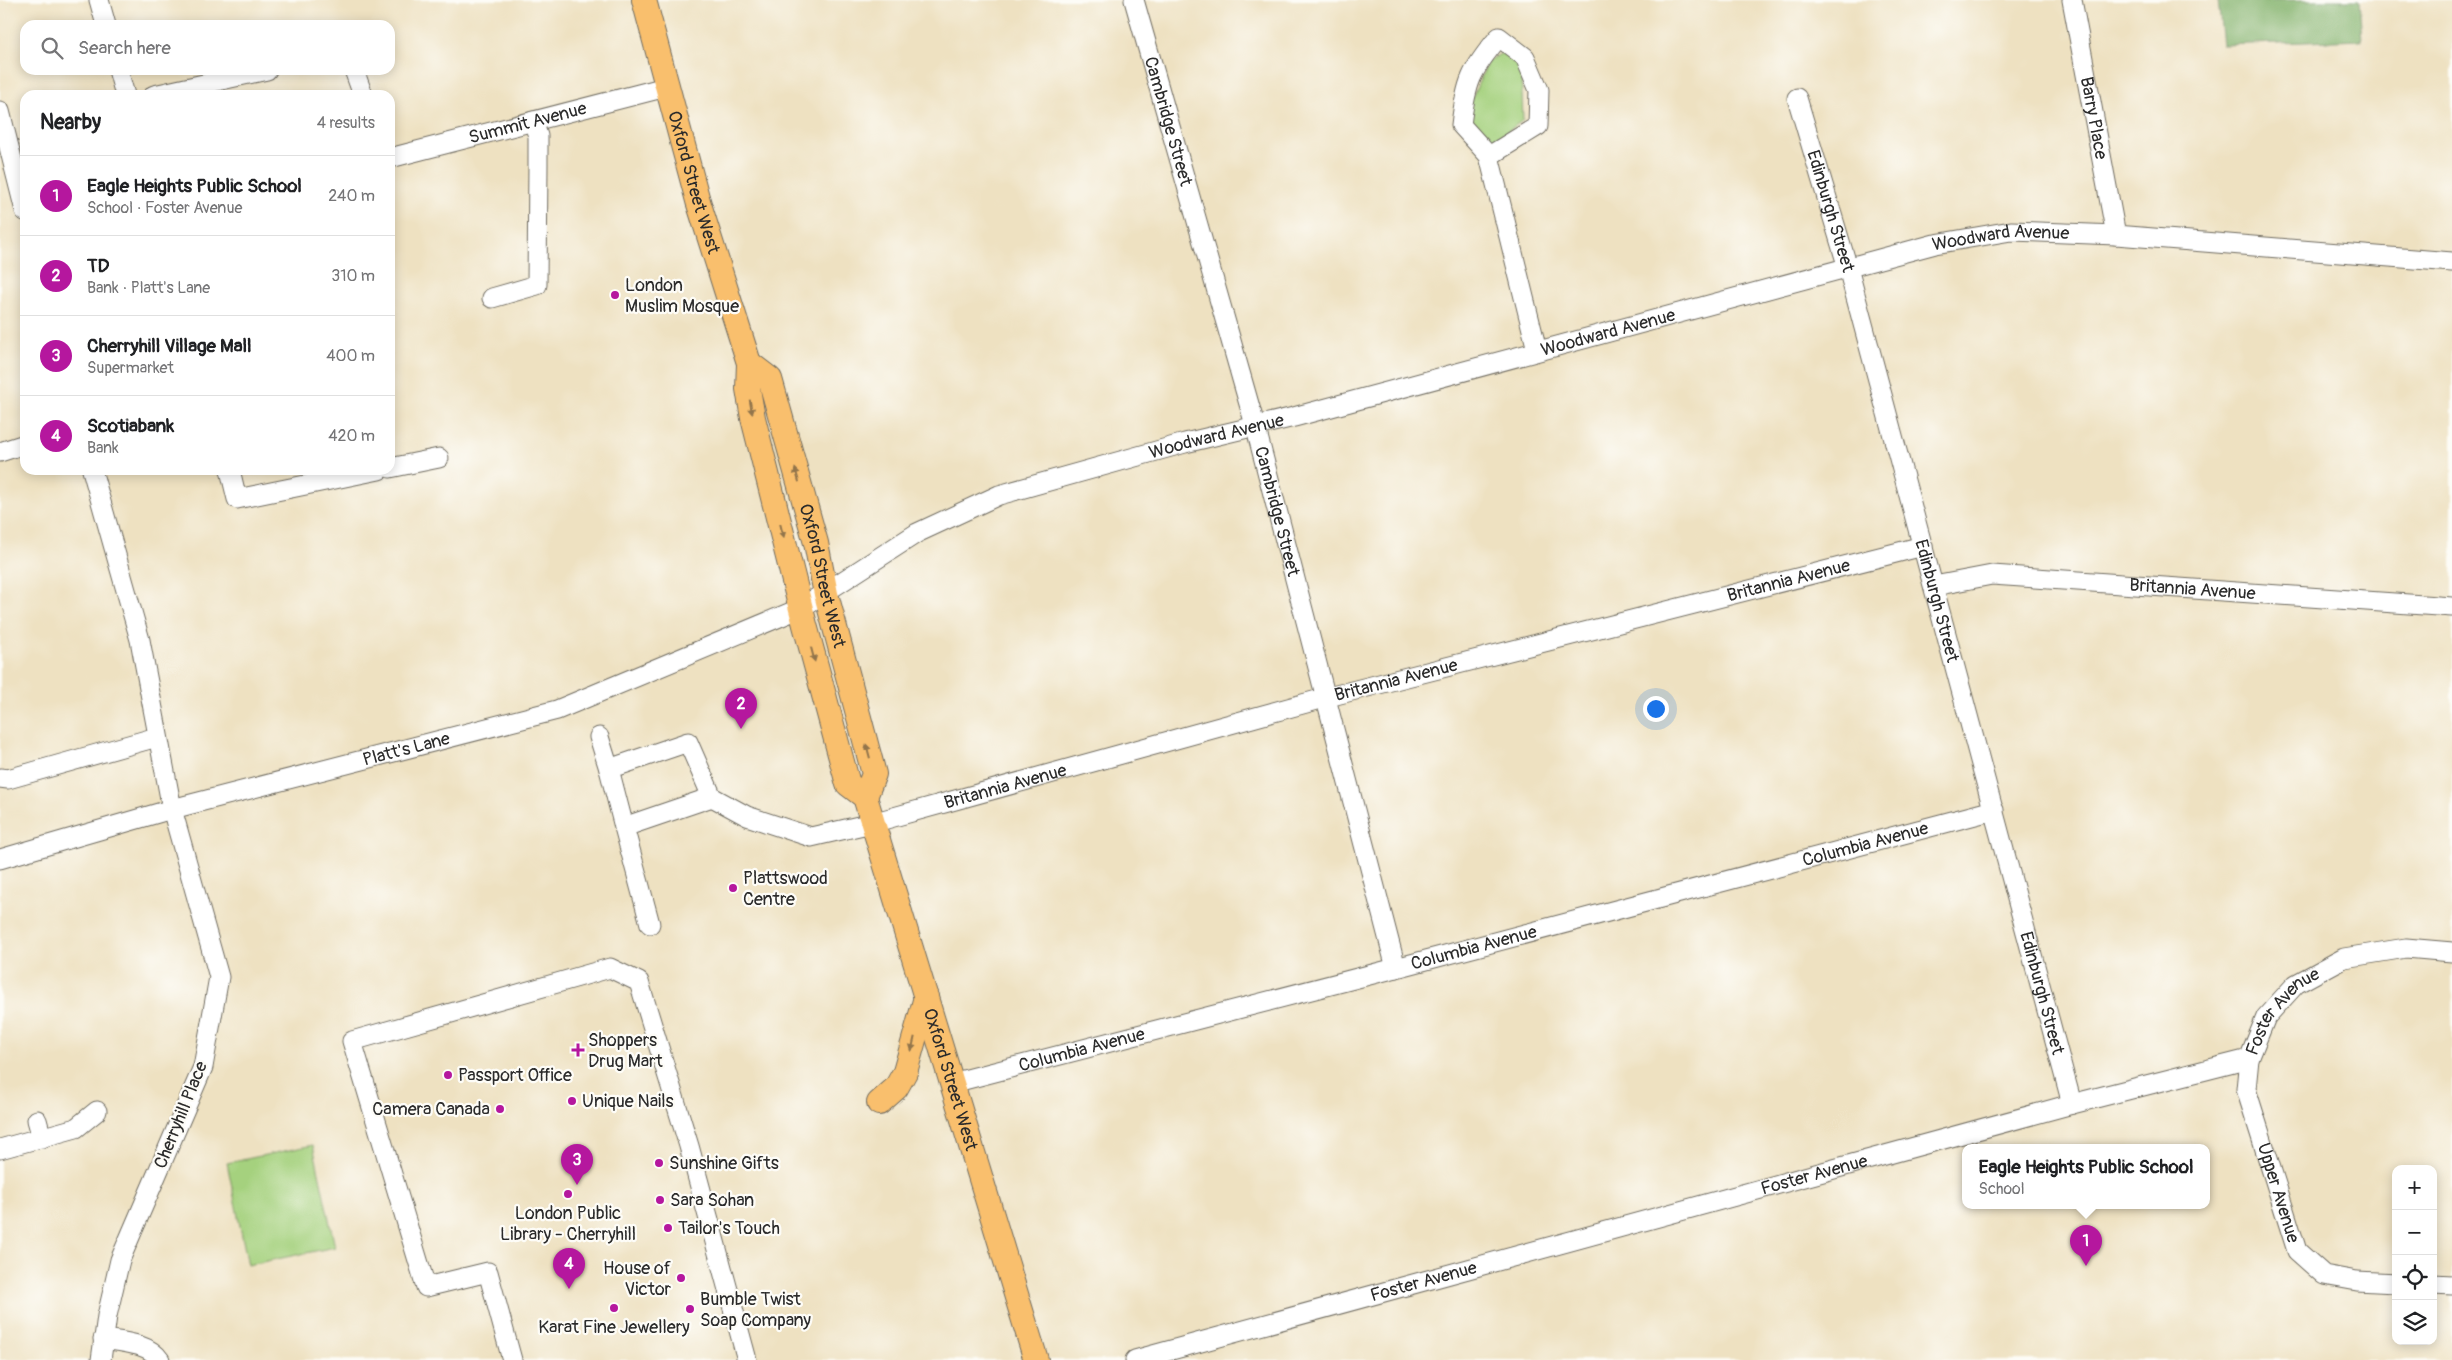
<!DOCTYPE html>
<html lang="en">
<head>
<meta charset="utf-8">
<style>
  body { margin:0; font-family:Pangolin,sans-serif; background:#f6f6f6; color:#202124 }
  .controls { position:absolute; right:15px; bottom:15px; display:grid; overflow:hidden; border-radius:10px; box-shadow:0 2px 12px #0003 }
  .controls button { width:45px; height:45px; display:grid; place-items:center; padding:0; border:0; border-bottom:1px solid #e0e0e0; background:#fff; color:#202124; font:25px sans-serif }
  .you { position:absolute; left:1655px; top:708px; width:18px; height:18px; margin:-12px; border:4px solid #fff; border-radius:50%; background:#1a73e8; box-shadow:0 0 0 8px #1a73e833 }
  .badge { display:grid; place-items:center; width:32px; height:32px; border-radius:50%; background:#b5179e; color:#fff; font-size:16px; font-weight:700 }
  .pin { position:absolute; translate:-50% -41px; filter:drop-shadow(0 1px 2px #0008) }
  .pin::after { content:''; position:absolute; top:26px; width:18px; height:15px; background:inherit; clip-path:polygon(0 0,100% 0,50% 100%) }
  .popup { position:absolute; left:1962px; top:1144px; width:248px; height:65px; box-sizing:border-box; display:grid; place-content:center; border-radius:10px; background:#fff; filter:drop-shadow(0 1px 4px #0005); font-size:16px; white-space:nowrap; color:#757577 }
  .popup b { font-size:19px; color:#202124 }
  .popup::after { content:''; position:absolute; left:50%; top:100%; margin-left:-10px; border:10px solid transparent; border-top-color:#fff }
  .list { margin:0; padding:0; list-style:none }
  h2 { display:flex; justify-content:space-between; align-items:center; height:65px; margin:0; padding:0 20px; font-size:21px }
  h2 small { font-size:16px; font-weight:400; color:#757577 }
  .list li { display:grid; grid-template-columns:32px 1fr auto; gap:15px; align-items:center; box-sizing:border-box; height:80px; padding:0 20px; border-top:1px solid #e0e0e0 }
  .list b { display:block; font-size:19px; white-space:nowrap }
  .list p { margin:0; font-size:16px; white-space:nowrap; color:#757577 }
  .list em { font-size:16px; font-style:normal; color:#757577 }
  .icon { flex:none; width:28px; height:28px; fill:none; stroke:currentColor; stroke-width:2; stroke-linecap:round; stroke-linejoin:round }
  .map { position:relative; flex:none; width:2452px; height:1360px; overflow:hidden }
  .search { position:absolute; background:#fff; box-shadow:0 2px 12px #0003; left:20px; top:20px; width:375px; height:55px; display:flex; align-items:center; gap:12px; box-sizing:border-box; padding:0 18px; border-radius:15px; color:#757577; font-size:19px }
  .panel { position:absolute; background:#fff; box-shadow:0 2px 12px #0003; left:20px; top:90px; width:375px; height:385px; border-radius:15px }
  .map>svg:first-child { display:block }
  .green { fill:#a5d17e; stroke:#687e54 }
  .forest { fill:#84b36d; stroke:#586f4c }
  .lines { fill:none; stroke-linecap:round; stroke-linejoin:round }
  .minor-casing { stroke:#6f6b60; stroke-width:21 }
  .major-casing { stroke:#6f6b60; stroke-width:26 }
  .minor { stroke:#fff; stroke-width:19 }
  .major { stroke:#f9bf6d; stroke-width:24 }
  .oneway { fill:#92754c }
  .poi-dot { fill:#b5179e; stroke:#fdfcf7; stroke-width:2 }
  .labels { text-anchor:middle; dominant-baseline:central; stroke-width:4.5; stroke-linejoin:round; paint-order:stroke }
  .street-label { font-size:18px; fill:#2b2b2b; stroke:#fdfcf7 }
  .poi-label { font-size:18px; fill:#2b2b2b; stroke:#fdfcf7; text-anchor:start }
</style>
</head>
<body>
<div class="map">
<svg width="2452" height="1360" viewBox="0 0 2452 1360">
  <rect width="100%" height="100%" fill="#fdfcf7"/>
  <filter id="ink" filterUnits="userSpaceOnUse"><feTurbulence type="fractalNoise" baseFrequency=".02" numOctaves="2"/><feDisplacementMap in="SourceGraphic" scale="10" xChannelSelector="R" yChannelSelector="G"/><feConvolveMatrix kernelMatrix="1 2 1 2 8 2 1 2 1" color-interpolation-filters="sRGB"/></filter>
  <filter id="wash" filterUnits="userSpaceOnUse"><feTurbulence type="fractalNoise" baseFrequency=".0096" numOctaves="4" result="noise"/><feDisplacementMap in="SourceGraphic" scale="20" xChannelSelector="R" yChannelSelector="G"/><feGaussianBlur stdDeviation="1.12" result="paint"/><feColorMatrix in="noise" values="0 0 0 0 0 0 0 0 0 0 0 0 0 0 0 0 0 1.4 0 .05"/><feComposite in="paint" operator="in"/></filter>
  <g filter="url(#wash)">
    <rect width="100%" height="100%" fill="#eee1c1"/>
    <!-- green -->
    <g class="green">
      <polygon points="1502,53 1521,68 1523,120 1500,137 1484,141 1470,127 1467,110 1488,61"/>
      <polygon points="313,1145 335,1247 248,1265 227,1163"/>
    </g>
    <!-- forest -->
    <polygon class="forest" points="2218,0 2359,0 2362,40 2223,45"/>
  </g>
  <g filter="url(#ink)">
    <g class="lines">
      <defs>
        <g id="minor">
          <polyline points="99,0 106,25"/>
          <path id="s1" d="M 1134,0 L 1255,425 L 1396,968"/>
          <path id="s2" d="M 2072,0 L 2116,235"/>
          <polyline points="118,70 125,95"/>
          <polyline points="354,70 363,95"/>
          <polyline points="154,95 267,70"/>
          <path id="s3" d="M 1797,98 L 1848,268 L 2072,1104"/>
          <polyline points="0,111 25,211"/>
          <path d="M 1489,156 L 1538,126 L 1539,90 L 1525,57 L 1499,37 C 1471,70 1466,82 1461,125 L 1489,156 L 1537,350"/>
          <path id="s4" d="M 390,158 L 666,87"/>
          <polyline points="492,298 537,285 538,164 538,136 533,121"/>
          <polyline points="0,452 25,444"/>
          <polyline points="390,468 439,458"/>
          <polyline points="92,470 140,640 172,809 219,977 203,1067 120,1260 107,1316 101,1360"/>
          <polyline points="230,470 237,499 379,470"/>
          <path id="s5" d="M 1934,586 L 1992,575 L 2452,607"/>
          <path id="s6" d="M 599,737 L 609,769 L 688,742 L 712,797 L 747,816 L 811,837 L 872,823 L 1328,697 L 1923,546"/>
          <polyline points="609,769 624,827"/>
          <polyline points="0,778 8,779 157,737"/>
          <path id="s7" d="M 0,859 L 172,809 L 557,710 L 801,608 L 917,533 L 999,495 L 1185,443 L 1294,417 L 1935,244 L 2011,231 L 2116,235 L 2452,262"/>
          <polyline points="650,924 624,827 712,797"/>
          <path id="s8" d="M 2249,1059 L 2246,1089 L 2297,1251 L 2324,1275 L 2357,1281 L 2396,1283"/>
          <path id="s9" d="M 952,1083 L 1396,968 L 1994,810"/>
          <polyline points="37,1120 42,1138"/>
          <polyline points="0,1149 76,1128 97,1111"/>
          <polyline points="2433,1284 2452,1285"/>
          <path d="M 103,1339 C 122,1342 149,1343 160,1360"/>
          <polyline points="512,1360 488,1272 426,1287 352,1041 610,968 639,982 689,1146 747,1360"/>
          <path id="s10" d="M 1135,1360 L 2072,1104 L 2249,1059 L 2266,1017 L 2296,984 L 2344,958 L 2406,948 L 2452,952"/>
        </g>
        <g id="major">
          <path id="s11" d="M 644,0 L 698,201 L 749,363 L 748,389 L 753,418 L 805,625 L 848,784 L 865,797 L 1036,1360"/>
          <path id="s12" d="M 749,363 L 770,379 L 816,543 L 826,594 L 874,774 L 865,797"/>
          <polyline points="879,1103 896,1088 905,1072 926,997"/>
        </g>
      </defs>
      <!-- minor casing -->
      <use href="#minor" class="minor-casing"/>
      <!-- major casing -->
      <use href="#major" class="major-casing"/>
      <!-- minor -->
      <use href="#minor" class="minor"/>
      <!-- major -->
      <use href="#major" class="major"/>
    </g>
    <!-- one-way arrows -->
    <defs><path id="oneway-solid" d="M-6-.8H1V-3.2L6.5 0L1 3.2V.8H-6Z" transform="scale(1.25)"/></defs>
    <g class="oneway">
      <use href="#oneway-solid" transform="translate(751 407) rotate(80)"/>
      <use href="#oneway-solid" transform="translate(797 475) rotate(-106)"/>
      <use href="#oneway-solid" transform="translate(782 531) rotate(76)"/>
      <use href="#oneway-solid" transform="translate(813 655) rotate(75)"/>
      <use href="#oneway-solid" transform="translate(868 751) rotate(-105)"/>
      <use href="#oneway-solid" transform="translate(913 1044) rotate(103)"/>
    </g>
  </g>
  <!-- markers -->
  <g class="poi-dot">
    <circle cx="615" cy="295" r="5"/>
    <circle cx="733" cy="888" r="5"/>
    <path d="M575.5 1042.5h5v5h5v5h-5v5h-5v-5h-5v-5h5z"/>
    <circle cx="448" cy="1075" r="5"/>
    <circle cx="572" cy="1101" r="5"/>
    <circle cx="500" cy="1109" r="5"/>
    <circle cx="659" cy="1163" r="5"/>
    <circle cx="568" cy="1194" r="5"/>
    <circle cx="660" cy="1200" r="5"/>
    <circle cx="668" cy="1228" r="5"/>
    <circle cx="681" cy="1278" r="5"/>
    <circle cx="614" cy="1308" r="5"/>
    <circle cx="690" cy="1309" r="5"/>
  </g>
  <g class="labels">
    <!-- street labels -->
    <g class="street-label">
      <text stroke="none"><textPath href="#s2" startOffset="120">Barry Place</textPath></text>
      <text stroke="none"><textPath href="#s1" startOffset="126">Cambridge Street</textPath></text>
      <text stroke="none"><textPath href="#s4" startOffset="142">Summit Avenue</textPath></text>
      <text stroke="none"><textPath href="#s11" startOffset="189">Oxford Street West</textPath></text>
      <text stroke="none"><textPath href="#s3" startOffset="118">Edinburgh Street</textPath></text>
      <text stroke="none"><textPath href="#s7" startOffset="2105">Woodward Avenue</textPath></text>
      <text stroke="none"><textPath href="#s7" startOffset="1700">Woodward Avenue</textPath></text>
      <text stroke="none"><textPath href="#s7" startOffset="1295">Woodward Avenue</textPath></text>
      <text stroke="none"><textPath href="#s1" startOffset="531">Cambridge Street</textPath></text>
      <text stroke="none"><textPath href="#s12" startOffset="230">Oxford Street West</textPath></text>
      <text stroke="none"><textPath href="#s6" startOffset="1295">Britannia Avenue</textPath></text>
      <text stroke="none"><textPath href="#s5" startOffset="260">Britannia Avenue</textPath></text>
      <text stroke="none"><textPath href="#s3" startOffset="522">Edinburgh Street</textPath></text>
      <text stroke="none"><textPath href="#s6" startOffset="890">Britannia Avenue</textPath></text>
      <text stroke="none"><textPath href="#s7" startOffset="421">Platt's Lane</textPath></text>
      <text stroke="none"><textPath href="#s6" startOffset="485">Britannia Avenue</textPath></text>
      <text stroke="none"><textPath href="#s9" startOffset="944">Columbia Avenue</textPath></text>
      <text stroke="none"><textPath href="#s9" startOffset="539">Columbia Avenue</textPath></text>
      <text stroke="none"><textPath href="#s3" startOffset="928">Edinburgh Street</textPath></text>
      <text stroke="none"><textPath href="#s10" startOffset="1214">Foster Avenue</textPath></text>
      <text stroke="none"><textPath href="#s9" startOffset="134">Columbia Avenue</textPath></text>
      <text stroke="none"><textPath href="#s11" startOffset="1128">Oxford Street West</textPath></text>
      <text transform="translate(181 1115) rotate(-68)">Cherryhill Place</text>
      <text stroke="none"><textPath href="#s10" startOffset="704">Foster Avenue</textPath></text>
      <text stroke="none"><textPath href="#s8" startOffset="139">Upper Avenue</textPath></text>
      <text stroke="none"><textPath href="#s10" startOffset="299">Foster Avenue</textPath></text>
    </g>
    <!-- poi labels -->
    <g class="poi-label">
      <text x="625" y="285">London<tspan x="625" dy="21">Muslim Mosque</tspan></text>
      <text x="743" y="878">Plattswood<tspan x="743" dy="21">Centre</tspan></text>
      <text x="588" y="1040">Shoppers<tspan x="588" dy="21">Drug Mart</tspan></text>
      <text x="458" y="1075">Passport Office</text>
      <text x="582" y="1101">Unique Nails</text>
      <text x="490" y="1109" text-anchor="end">Camera Canada</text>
      <text x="669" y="1163">Sunshine Gifts</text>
      <text x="670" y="1200">Sara Sohan</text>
      <text x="568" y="1213" text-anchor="middle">London Public<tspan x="568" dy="21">Library - Cherryhill</tspan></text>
      <text x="678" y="1228">Tailor's Touch</text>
      <text x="671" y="1268" text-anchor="end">House of<tspan x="671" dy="21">Victor</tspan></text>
      <text x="700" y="1299">Bumble Twist<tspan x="700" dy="21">Soap Company</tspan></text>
      <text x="614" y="1327" text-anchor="middle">Karat Fine Jewellery</text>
    </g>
  </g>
</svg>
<div class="controls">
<button>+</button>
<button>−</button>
<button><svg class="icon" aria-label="locate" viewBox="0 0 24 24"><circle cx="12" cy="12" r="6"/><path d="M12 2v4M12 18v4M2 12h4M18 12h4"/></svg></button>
<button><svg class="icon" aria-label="layers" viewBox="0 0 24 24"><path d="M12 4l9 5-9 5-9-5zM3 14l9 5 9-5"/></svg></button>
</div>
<div class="you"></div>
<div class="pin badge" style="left:2086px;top:1266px">1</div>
<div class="popup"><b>Eagle Heights Public School</b>School</div>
<div class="pin badge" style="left:741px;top:729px">2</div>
<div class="pin badge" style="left:577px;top:1185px">3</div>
<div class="pin badge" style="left:569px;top:1289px">4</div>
<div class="search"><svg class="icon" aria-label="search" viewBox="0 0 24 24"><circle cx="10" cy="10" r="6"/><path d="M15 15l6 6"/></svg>Search here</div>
<section class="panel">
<h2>Nearby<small>4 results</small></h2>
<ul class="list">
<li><span class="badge">1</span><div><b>Eagle Heights Public School</b><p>School · Foster Avenue</p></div><em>240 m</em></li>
<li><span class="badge">2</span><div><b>TD</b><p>Bank · Platt's Lane</p></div><em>310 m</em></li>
<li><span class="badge">3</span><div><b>Cherryhill Village Mall</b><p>Supermarket</p></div><em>400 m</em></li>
<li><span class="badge">4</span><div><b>Scotiabank</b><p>Bank</p></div><em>420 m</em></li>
</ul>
</section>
</div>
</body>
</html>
